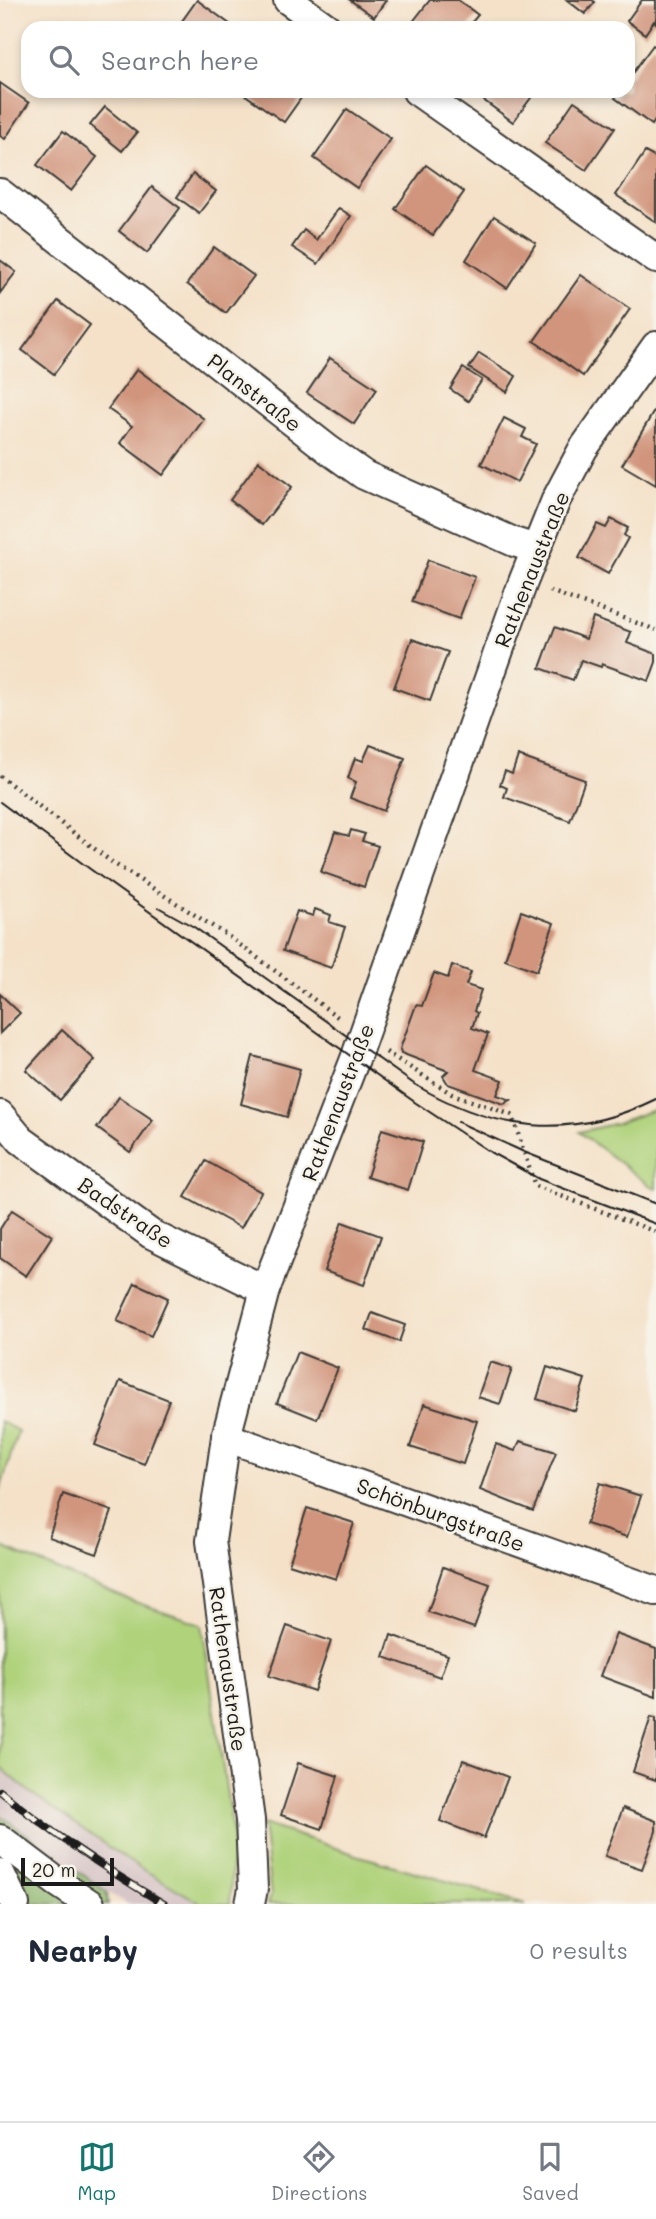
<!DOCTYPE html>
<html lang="en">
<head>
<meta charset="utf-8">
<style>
  body { margin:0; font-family:Mali,sans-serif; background:#f6f6f7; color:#1f2937 }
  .scale { position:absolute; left:21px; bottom:18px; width:93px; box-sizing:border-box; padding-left:7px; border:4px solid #1c1c1c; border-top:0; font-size:19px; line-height:24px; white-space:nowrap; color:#1c1c1c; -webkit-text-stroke:5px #f7f3e8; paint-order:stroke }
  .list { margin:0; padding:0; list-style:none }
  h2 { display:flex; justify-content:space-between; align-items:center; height:91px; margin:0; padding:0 28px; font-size:30px }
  h2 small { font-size:23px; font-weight:400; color:#747a83 }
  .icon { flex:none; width:38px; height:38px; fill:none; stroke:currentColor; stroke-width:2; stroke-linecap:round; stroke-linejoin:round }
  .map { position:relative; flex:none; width:656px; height:1904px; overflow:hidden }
  .search { position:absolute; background:#fff; box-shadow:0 4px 10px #0003; left:21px; right:21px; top:21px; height:77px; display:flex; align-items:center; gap:18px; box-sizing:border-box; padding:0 24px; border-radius:21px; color:#747a83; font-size:26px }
  .sheet { height:217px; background:#fff }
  nav { display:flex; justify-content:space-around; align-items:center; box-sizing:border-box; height:98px; border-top:2px solid #e0e1e3; background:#fff; font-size:19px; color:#747a83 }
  nav a { display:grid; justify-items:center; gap:4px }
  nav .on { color:#0f766e }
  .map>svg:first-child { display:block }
  .industrial { fill:#d2bec2 }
  .green { fill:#afd27a; stroke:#66774b; stroke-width:2 }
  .forest { fill:#8bb46a; stroke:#546843; stroke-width:2 }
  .building { fill:#d1957d }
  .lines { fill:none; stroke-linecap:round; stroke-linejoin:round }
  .minor-casing { stroke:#3c3a36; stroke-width:32 }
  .path { stroke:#3c3a36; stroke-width:4.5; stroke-dasharray:2 5; stroke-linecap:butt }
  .minor { stroke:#fff; stroke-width:28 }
  .tram { stroke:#1c1c1c; stroke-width:2 }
  .rail-casing { stroke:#1c1c1c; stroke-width:8 }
  .rail { stroke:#f7f3e8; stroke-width:5; stroke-dasharray:16; stroke-linecap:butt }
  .labels { text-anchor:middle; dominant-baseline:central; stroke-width:5; stroke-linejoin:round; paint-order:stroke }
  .street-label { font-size:21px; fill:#1c1c1c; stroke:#f7f3e8 }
</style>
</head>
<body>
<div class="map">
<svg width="656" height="1904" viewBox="0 0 656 1904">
  <rect width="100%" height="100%" fill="#f7f3e8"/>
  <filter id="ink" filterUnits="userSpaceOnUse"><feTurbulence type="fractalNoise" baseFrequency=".0143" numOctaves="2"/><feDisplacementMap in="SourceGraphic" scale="14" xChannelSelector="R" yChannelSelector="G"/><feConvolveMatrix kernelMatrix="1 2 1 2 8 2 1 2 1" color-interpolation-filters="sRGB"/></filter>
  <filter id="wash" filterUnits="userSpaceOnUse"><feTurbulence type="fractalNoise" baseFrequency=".00686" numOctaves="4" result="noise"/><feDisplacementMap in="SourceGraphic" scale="28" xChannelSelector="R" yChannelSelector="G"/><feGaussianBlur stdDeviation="1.57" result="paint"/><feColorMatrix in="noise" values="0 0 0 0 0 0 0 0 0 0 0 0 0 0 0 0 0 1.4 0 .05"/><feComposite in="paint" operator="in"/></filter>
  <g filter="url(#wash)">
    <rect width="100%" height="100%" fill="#f4e1c8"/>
    <!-- industrial -->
    <polygon class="industrial" points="0,1767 31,1793 127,1860 202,1904 127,1904 107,1892 0,1815"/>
    <!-- green -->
    <g class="green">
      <polygon points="656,1109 656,1188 649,1185 579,1132 617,1123"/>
      <polygon points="0,1421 18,1431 0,1491"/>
      <polygon points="0,1546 132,1601 202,1624 233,1836 230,1904 202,1904 127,1860 31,1793 0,1767"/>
      <polygon points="263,1824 360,1856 526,1904 268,1904 271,1896"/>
    </g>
    <!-- forest -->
    <polygon class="forest" points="0,1815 107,1892 108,1904 16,1904 0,1873"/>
    <g id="blocks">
      <!-- building -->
      <g class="building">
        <polygon points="197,0 231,25 229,28 177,28"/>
        <polygon points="350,0 386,0 374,17"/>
        <polygon points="430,0 458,0 478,15 467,28 408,28"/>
        <polygon points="567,0 592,0 595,2 585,14"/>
        <polygon points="642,0 656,0 656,23 654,21 645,34 627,21"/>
        <polygon points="653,45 656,47 656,119 652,125 615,98 620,91 628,91 628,79"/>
        <polygon points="0,83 29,103 5,139 0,136"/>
        <polygon points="246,91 306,91 284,122 244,94"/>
        <polygon points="471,91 536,91 513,122"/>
        <polygon points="574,101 615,128 586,170 545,143"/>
        <polygon points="105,107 137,133 122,151 90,125"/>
        <polygon points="347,109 391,139 357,188 314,158"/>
        <polygon points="63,131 97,157 71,191 37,165"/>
        <polygon points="645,152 656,158 656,222 616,195"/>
        <polygon points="426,165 464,192 433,235 395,209"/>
        <polygon points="193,174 216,191 199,213 177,197"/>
        <polygon points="152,187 180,208 147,253 119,231"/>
        <polygon points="339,208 351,216 318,264 292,247 304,230 316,240"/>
        <polygon points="494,216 536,243 507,288 466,260"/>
        <polygon points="214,247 254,276 226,313 187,284"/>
        <polygon points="0,260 16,272 0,293"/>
        <polygon points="581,275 630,309 583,376 534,341"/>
        <polygon points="58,301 90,325 54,374 22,350"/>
        <polygon points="479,353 516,376 507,392 469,368"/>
        <polygon points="330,358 377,389 354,424 307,393"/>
        <polygon points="463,368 482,380 468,401 450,389"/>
        <polygon points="137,369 204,419 163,475 120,443 132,426 108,409"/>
        <polygon points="656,408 656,485 622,465"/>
        <polygon points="504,418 526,429 522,437 536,444 517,482 481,464"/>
        <polygon points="259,461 292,487 262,525 230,500"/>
        <polygon points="611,519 628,528 624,535 628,538 608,574 579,558 597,524 606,528"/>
        <polygon points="428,560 475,577 459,619 412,602"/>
        <polygon points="593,618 631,632 627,643 656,654 656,662 649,681 602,664 601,667 581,660 573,680 540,668 555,627 586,639"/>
        <polygon points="412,639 448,652 430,701 394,688"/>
        <polygon points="370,745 405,758 384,811 350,798 356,782 348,778 355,758 363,761"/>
        <polygon points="518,756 585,780 570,821 504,797 507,788 500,785 505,771 512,774"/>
        <polygon points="351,830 365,834 362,841 378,846 364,887 321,872 335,832 349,836"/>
        <polygon points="315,909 331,915 329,922 345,927 331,968 283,951 297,911 313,916"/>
        <polygon points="521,911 554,923 537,971 505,959"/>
        <polygon points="452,965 471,972 466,985 481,990 474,1011 477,1013 472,1028 488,1034 475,1070 503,1080 497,1095 511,1100 504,1104 448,1084 443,1076 448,1071 401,1053 400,1049 416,1005 422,1006 434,973 448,978"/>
        <polygon points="0,994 20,1013 0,1033"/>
        <polygon points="62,1030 95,1060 60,1100 26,1070"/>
        <polygon points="253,1056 300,1069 287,1117 241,1104"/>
        <polygon points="119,1097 153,1120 130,1152 97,1128"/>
        <polygon points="382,1129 423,1142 408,1190 367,1177"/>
        <polygon points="206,1161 261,1192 241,1228 185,1197"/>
        <polygon points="12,1210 52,1236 26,1276 0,1258 0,1229"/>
        <polygon points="342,1222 381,1236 364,1285 324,1271"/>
        <polygon points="135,1283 168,1298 151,1336 117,1321"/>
        <polygon points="372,1313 405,1325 399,1342 366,1330"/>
        <polygon points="297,1352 338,1368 317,1419 277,1403"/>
        <polygon points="490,1362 512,1369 500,1404 478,1397"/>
        <polygon points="547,1367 585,1379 575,1411 537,1399"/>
        <polygon points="120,1381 169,1400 144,1464 95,1445"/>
        <polygon points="424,1404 477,1421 463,1464 410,1447"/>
        <polygon points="520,1441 556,1452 533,1511 480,1490 496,1444 515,1451"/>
        <polygon points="600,1483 641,1496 627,1537 586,1524"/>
        <polygon points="63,1494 112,1511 97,1554 49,1537"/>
        <polygon points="307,1508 354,1523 336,1579 289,1564"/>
        <polygon points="443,1567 490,1584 474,1628 428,1612"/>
        <polygon points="287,1626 331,1641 314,1691 269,1676"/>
        <polygon points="616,1634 656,1649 656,1697 600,1676"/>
        <polygon points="391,1635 448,1655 440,1677 384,1657"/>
        <polygon points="651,1717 656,1718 656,1780 633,1772"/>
        <polygon points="463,1760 508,1777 484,1838 440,1821"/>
        <polygon points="298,1763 338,1776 322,1829 281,1815"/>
        <polygon points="623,1808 656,1821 656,1831 642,1869 605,1856"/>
      </g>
    </g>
  </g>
  <g filter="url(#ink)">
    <use href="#blocks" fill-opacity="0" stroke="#3c3a36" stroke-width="2"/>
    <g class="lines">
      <defs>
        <g id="minor">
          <polyline points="288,0 327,28"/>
          <polyline points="417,91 656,259"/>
          <polyline points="0,193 329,450 364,475 514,542 536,549"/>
          <polyline points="0,1115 21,1140 151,1234 265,1290"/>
          <polyline points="226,1437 656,1591"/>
          <polyline points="0,1839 57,1882 90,1904"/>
          <polyline points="0,1873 15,1904"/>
          <polyline points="250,1904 253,1889 250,1820 211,1541 226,1437 265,1290 355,1059 523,582 556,500 583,449 656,346"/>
        </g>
      </defs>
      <!-- minor casing -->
      <use href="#minor" class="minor-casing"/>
      <!-- path -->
      <g class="path">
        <polyline points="550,591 656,630"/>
        <polyline points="0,776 113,863 228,936 339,1018"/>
        <polyline points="386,1052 452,1094 512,1115 535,1186 656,1232"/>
      </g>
      <!-- minor -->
      <use href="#minor" class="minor"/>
      <!-- tram -->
      <g class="tram">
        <polyline points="0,802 90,869 416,1103 490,1152 539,1179 656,1224"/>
        <path d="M 158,907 L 194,927 L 414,1084 C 494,1132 571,1141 656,1099"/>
        <polyline points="458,1122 524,1152 656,1204"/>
      </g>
      <defs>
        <path id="rail" d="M 0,1791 C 51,1833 107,1870 164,1904"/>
      </defs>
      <!-- rail casing -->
      <use href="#rail" class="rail-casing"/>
      <!-- rail -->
      <use href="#rail" class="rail"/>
    </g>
  </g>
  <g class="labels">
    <!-- street labels -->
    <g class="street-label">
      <text transform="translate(255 392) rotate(38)">Planstraße</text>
      <text transform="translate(531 569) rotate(-68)">Rathenaustraße</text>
      <text transform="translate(337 1102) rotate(-69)">Rathenaustraße</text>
      <text transform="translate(126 1212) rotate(34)">Badstraße</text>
      <text transform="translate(441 1514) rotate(20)">Schönburgstraße</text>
      <text transform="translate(229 1669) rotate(82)">Rathenaustraße</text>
    </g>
  </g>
</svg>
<div class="scale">20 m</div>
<div class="search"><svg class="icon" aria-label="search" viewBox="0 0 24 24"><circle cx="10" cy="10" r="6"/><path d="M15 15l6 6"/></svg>Search here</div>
</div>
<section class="sheet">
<h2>Nearby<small>0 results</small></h2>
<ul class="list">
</ul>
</section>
<nav>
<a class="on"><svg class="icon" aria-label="map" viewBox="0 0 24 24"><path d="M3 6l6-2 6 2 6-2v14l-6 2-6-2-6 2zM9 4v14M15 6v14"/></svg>Map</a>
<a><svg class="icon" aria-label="directions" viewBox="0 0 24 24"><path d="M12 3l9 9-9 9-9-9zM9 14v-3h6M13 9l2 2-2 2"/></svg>Directions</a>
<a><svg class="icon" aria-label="saved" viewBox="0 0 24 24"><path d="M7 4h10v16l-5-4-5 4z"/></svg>Saved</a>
</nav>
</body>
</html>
